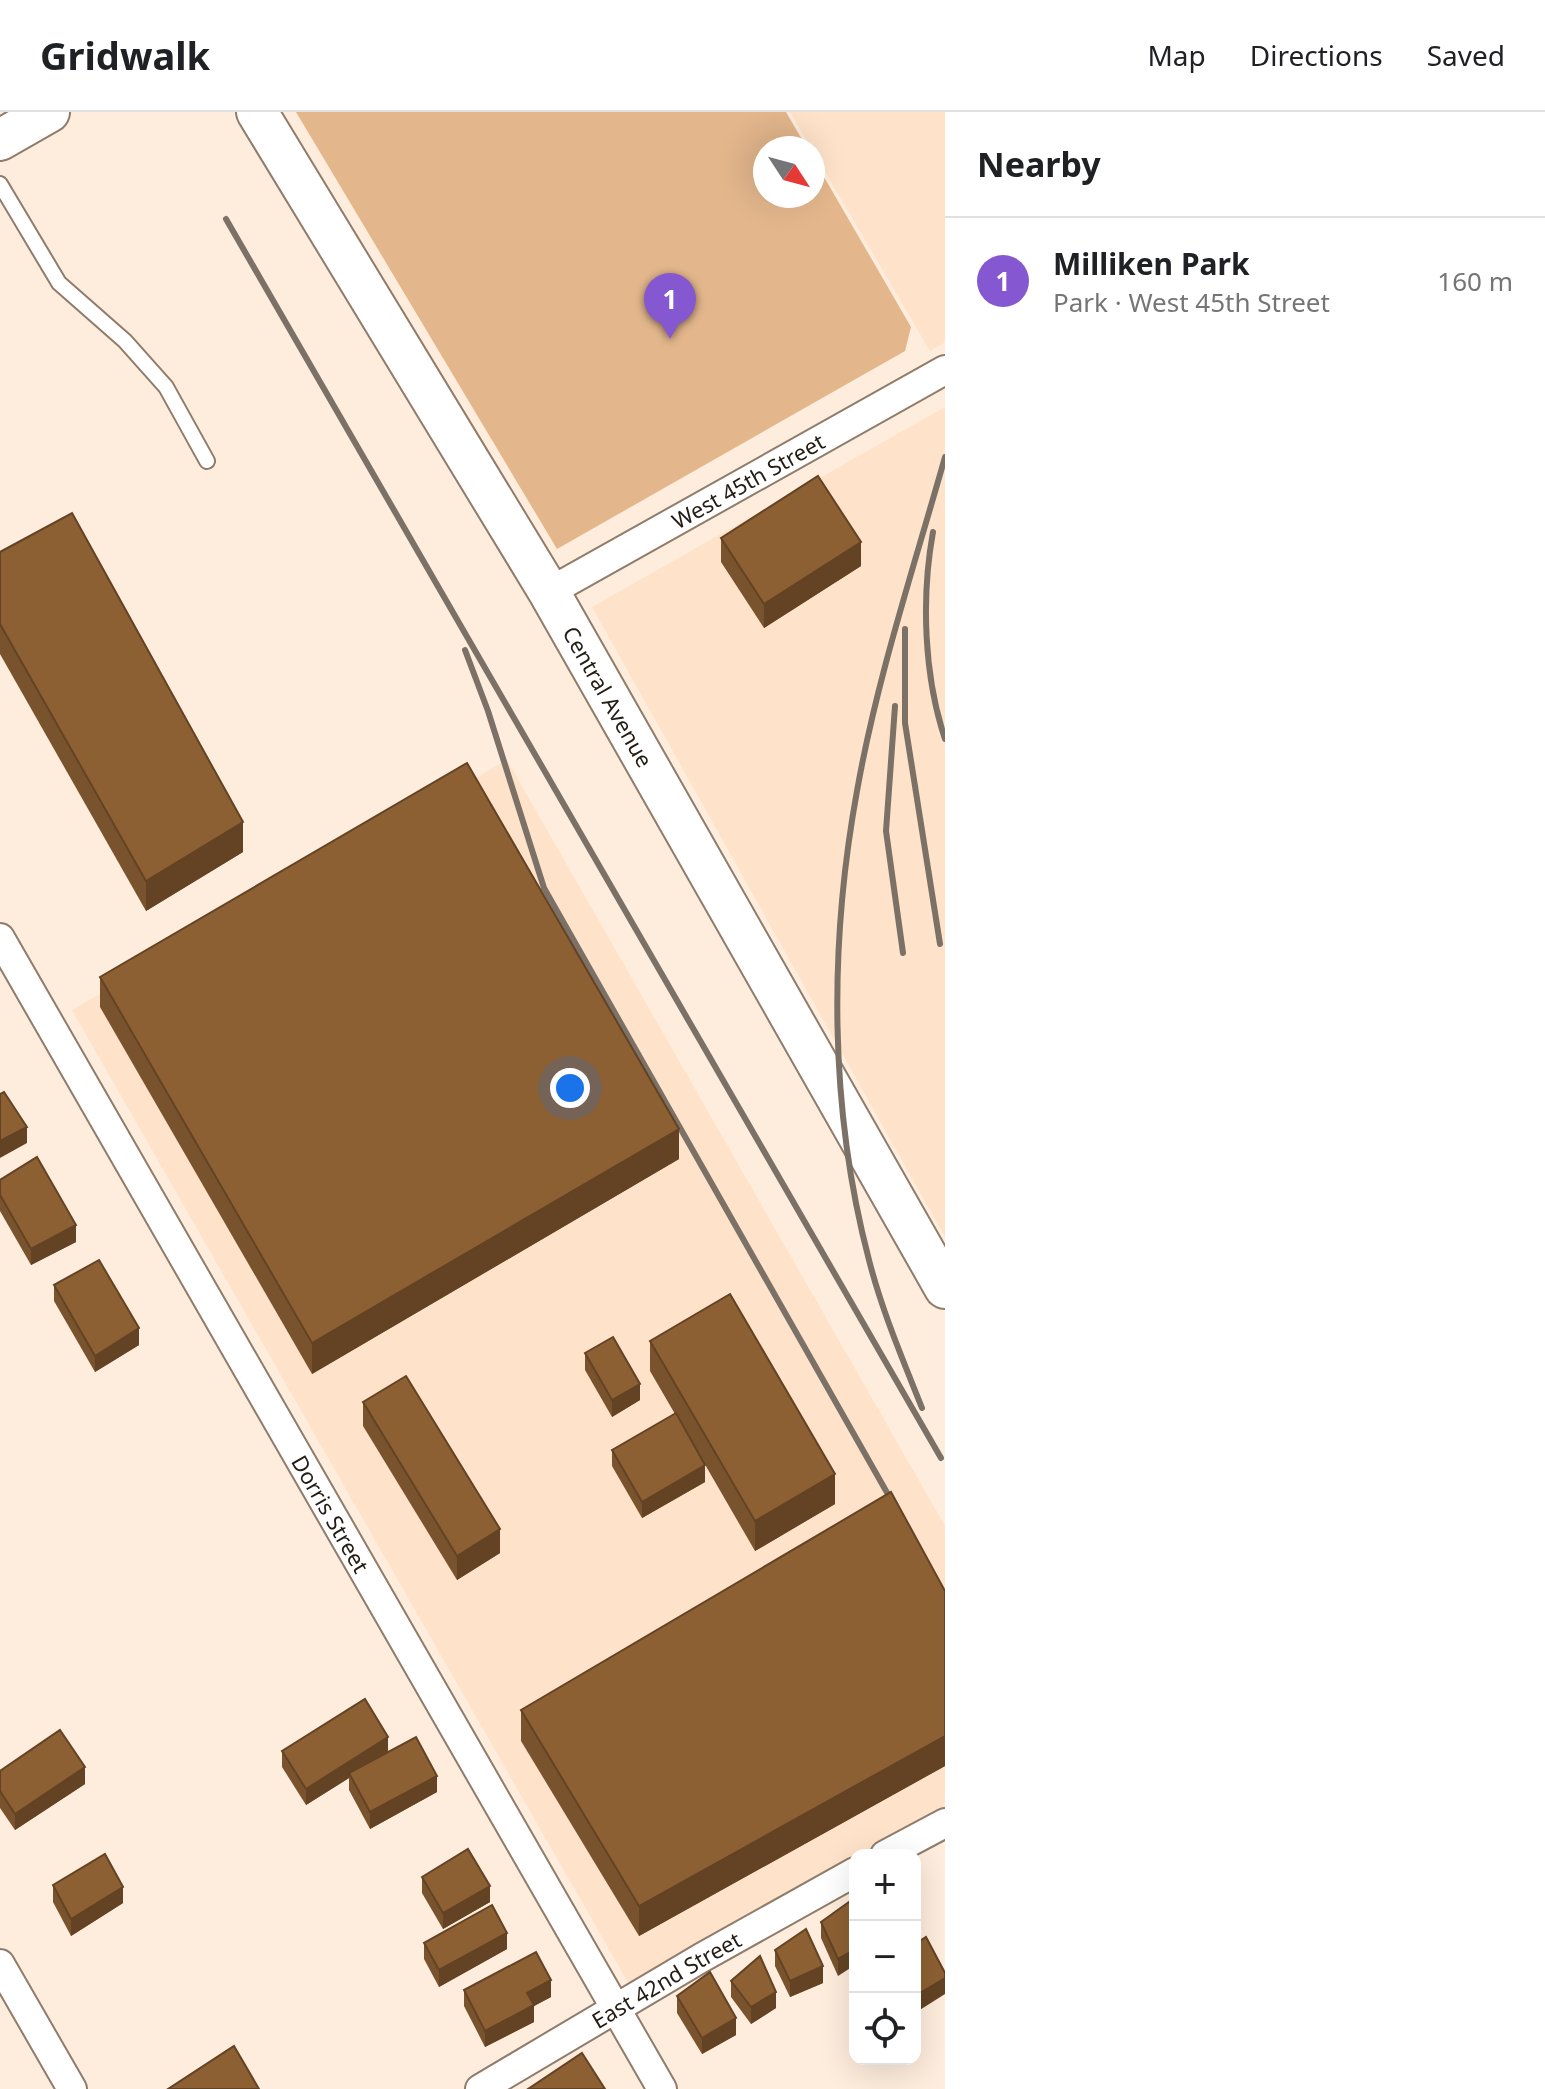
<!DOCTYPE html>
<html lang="en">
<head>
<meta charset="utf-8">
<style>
  body { margin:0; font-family:"Noto Sans",sans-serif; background:#f2f2f2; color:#202124 }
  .controls { position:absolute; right:24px; bottom:24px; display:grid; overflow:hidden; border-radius:16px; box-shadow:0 8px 32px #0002 }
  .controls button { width:72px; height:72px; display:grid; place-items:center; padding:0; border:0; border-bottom:2px solid #e0e0e0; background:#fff; color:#202124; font:40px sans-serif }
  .compass { position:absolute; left:753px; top:24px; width:72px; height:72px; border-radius:50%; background:#fff; box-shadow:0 8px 32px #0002; rotate:126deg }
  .you { position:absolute; left:570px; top:976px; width:28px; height:28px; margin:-20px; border:6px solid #fff; border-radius:50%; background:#1a73e8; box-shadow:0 0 0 12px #1a73e833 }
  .badge { display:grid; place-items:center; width:52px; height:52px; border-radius:50%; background:#8557d1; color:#fff; font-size:26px; font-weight:700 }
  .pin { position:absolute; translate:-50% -66px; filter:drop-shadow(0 2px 4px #0008) }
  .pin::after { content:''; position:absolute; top:42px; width:28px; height:24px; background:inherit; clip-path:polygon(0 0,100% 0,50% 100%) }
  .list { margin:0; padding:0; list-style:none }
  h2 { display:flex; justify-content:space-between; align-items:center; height:104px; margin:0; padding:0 32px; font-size:34px }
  h2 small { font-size:26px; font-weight:400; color:#757577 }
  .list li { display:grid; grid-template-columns:52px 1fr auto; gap:24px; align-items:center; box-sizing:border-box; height:128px; padding:0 32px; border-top:2px solid #e0e0e0 }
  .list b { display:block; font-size:30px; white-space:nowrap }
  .list p { margin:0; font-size:26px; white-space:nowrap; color:#757577 }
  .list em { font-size:26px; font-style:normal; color:#757577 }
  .icon { flex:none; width:44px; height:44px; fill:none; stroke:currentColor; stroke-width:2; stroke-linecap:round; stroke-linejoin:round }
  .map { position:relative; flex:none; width:945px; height:1977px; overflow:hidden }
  header { display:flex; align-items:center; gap:48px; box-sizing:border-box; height:112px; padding:0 40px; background:#fff; border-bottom:2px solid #e0e0e0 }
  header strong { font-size:38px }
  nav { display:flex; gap:44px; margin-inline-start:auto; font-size:28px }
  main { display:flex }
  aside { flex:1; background:#fff }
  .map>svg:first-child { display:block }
  .built { fill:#fee2c9 }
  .green { fill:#e3b68c }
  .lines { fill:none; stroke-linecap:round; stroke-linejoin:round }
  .lane-casing { stroke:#8f7c6a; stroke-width:18 }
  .street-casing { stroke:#8f7c6a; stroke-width:32 }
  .secondary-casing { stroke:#8f7c6a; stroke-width:44 }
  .lane { stroke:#fff; stroke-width:14 }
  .street { stroke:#fff; stroke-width:28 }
  .secondary { stroke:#fff; stroke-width:40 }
  .rail { stroke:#7c7166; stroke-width:6 }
  .wall { fill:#79532d }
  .shaded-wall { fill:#634324 }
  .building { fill:#8d6034; stroke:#634324; stroke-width:2 }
  .labels { text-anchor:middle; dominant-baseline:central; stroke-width:8; stroke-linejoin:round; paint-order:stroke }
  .street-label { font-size:22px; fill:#231c15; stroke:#feecdc }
</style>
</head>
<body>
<header>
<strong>Gridwalk</strong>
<nav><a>Map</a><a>Directions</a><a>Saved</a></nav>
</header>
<main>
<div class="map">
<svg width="945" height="1977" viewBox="0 0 945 1977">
  <rect width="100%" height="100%" fill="#feecdc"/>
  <!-- built -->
  <g class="built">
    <polygon points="790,0 945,0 945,230 930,239"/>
    <polygon points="945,295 945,1125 592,495"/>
    <polygon points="507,648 945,1414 945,1702 875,1743 855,1743 855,1754 634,1881 72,898"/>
  </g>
  <!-- green -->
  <polygon class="green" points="296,0 786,0 807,36 765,36 765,84 813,84 813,46 911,215 905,239 557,437"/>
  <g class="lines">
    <defs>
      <polyline id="lane" points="0,72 59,171 125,229 166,275 207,349"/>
      <g id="street">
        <path id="s1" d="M 549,480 L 945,258"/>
        <path id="s2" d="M 0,826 L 662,1977"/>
        <polyline points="885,1743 945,1711"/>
        <polyline points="0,1852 72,1977"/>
        <path id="s3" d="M 480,1977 L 701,1846 L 855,1760"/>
      </g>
      <g id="secondary">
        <path id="s4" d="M 257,0 L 549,480 L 945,1176"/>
        <polyline points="0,28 49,0"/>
      </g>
    </defs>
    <!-- lane casing -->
    <use href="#lane" class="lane-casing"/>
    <!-- street casing -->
    <use href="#street" class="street-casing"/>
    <!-- secondary casing -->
    <use href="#secondary" class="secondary-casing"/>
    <!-- lane -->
    <use href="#lane" class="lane"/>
    <!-- street -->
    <use href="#street" class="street"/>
    <!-- secondary -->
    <use href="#secondary" class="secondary"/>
    <!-- rail -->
    <g class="rail">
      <polyline points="226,107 941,1346"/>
      <path d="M 933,420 C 921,486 924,564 945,627"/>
      <polyline points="905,517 905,611 940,832"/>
      <polyline points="465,538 488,599 544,776 898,1400"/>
      <polyline points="895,594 886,719 903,841"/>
      <path d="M 922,1296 C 903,1248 882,1199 869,1148 C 829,996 829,832 857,679 C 877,566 914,455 945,345"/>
    </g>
  </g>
  <!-- wall -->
  <g class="wall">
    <polygon points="721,426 861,454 764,516 721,450"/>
    <polygon points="0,440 243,740 146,799 0,542"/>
    <polygon points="100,865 679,1047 312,1262 100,895"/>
    <polygon points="0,1068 76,1130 31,1153 0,1099"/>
    <polygon points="54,1173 139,1233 95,1260 54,1189"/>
    <polygon points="650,1229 835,1392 755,1439 696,1337 705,1370 642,1406 612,1354 612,1338 675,1302 650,1259"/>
    <polygon points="585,1241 640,1288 612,1305 585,1258"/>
    <polygon points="363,1290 500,1441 457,1468 363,1314"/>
    <polygon points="945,1479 945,1654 639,1824 521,1629 521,1598"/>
    <polygon points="282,1639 388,1640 437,1680 370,1717 349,1678 349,1666 306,1693 282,1655"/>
    <polygon points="0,1659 85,1672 15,1718 0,1696"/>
    <polygon points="422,1765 490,1790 443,1817 422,1781"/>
    <polygon points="53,1773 123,1791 71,1824 53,1790"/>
    <polygon points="855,1801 838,1864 821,1826 821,1810"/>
    <polygon points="424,1831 507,1837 439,1875 424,1847"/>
    <polygon points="775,1838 823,1871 790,1885 775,1854"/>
    <polygon points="731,1869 776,1896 751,1912 731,1885"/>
    <polygon points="464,1878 551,1885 534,1894 534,1910 485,1935 464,1894"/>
    <polygon points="677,1884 736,1923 702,1942 677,1901"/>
  </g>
  <!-- shaded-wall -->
  <g class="shaded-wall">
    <polygon points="861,430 861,454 764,516 764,492"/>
    <polygon points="243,710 243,740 146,799 146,769"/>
    <polygon points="27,1015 27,1031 0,1046 0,1029"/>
    <polygon points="679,1017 679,1047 312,1262 312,1231"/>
    <polygon points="76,1113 76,1130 31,1153 31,1137"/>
    <polygon points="139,1216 139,1233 95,1260 95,1244"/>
    <polygon points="640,1272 640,1288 612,1305 612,1288"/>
    <polygon points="705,1353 705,1370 642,1406 642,1390"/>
    <polygon points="835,1362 835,1392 755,1439 755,1409"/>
    <polygon points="500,1417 500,1441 457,1468 457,1444"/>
    <polygon points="945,1624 945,1654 639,1824 639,1794"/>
    <polygon points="388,1625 388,1641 349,1661 349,1666 306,1693 306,1677"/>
    <polygon points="85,1655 85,1672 15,1718 15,1702"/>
    <polygon points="437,1664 437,1680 370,1717 370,1700"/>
    <polygon points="490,1774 490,1790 443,1817 443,1801"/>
    <polygon points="123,1775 123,1791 71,1824 71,1807"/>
    <polygon points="507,1821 507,1837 439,1875 439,1858"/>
    <polygon points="855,1837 855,1853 838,1864 838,1847"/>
    <polygon points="823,1854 823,1871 790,1885 790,1869"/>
    <polygon points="945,1866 945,1882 915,1901 915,1884"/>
    <polygon points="551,1868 551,1885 534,1894 534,1910 485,1935 485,1919 527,1881"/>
    <polygon points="776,1880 776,1896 751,1912 751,1895"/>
    <polygon points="736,1906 736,1923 702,1942 702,1926"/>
  </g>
  <!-- building -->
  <g class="building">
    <polygon points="818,364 861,430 764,492 721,426"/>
    <polygon points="72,401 243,710 146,769 0,512 0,440"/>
    <polygon points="467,651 679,1017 312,1231 100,865"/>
    <polygon points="4,980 27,1015 0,1029 0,982"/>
    <polygon points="37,1045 76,1113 31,1137 0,1083 0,1068"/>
    <polygon points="99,1148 139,1216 95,1244 54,1173"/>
    <polygon points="730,1182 835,1362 755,1409 650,1229"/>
    <polygon points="613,1225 640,1272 612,1288 585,1241"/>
    <polygon points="406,1264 500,1417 457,1444 363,1290"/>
    <polygon points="676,1301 705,1353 642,1390 612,1338"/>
    <polygon points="891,1380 945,1479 945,1624 639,1794 521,1598"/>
    <polygon points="365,1587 388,1625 306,1677 282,1639"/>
    <polygon points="60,1618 85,1655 15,1702 0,1679 0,1659"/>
    <polygon points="416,1625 437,1664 370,1700 349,1661"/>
    <polygon points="468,1737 490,1774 443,1801 422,1765"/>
    <polygon points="105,1742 123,1775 71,1807 53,1773"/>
    <polygon points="849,1790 855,1801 855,1837 838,1847 821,1810"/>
    <polygon points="492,1793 507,1821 439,1858 424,1831"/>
    <polygon points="806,1817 823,1854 790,1869 775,1838"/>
    <polygon points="926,1825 945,1861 945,1866 915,1884 915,1832"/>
    <polygon points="536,1840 551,1868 527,1881 534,1893 485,1919 464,1878"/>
    <polygon points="760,1844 776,1880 751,1895 731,1869"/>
    <polygon points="710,1860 736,1906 702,1926 677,1884"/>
    <polygon points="234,1934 259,1977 168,1977"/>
    <polygon points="582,1941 605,1977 528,1977"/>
  </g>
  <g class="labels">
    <!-- street labels -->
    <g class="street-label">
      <text stroke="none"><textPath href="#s1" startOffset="228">West 45th Street</textPath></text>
      <text stroke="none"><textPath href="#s4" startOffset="682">Central Avenue</textPath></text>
      <text stroke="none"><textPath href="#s2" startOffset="664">Dorris Street</textPath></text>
      <text stroke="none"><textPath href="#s3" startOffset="216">East 42nd Street</textPath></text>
    </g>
  </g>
</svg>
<div class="controls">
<button>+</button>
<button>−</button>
<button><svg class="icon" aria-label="locate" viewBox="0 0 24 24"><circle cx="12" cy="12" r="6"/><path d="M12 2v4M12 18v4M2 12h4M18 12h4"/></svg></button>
</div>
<svg class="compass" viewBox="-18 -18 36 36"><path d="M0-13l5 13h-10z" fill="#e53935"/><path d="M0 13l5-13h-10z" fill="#757577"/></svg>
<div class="you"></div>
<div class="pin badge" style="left:670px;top:227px">1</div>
</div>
<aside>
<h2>Nearby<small></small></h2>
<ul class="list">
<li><span class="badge">1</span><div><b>Milliken Park</b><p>Park · West 45th Street</p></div><em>160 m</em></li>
</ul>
</aside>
</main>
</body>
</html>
